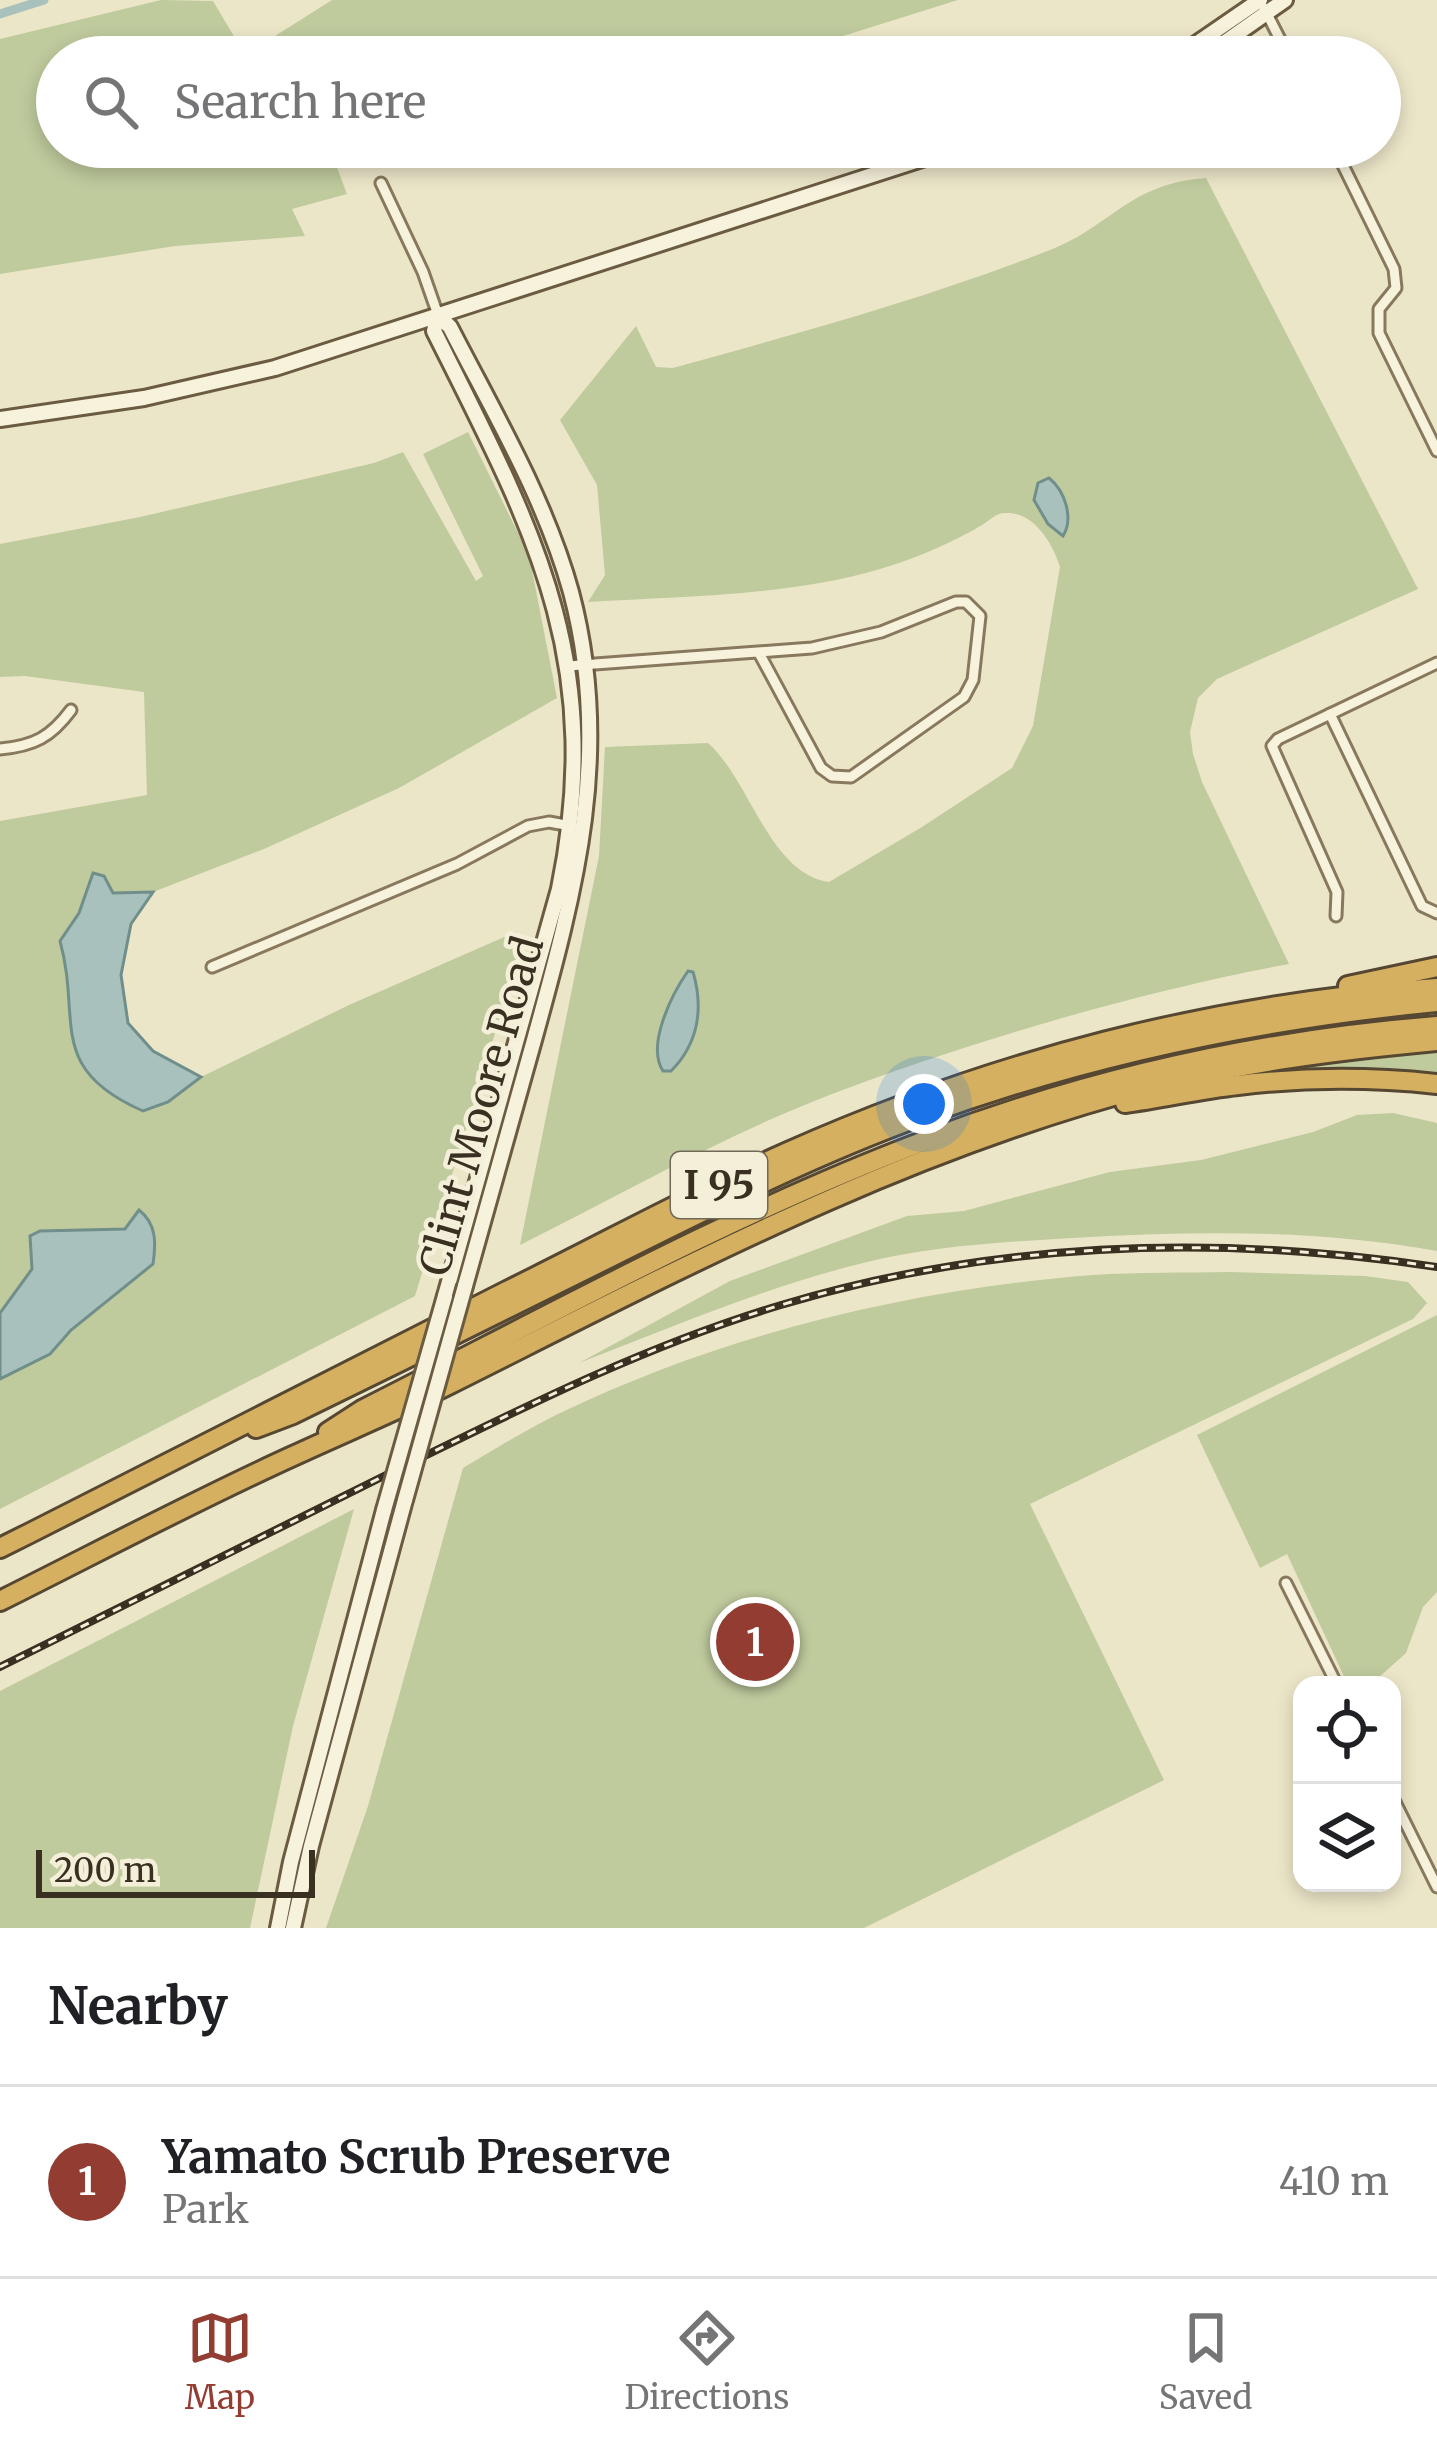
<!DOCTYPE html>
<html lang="en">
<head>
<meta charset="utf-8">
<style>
  body { margin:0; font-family:Merriweather,serif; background:#f6f6f6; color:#202124 }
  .controls { position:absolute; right:36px; bottom:36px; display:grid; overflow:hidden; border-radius:24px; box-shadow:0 6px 18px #0003 }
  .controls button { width:108px; height:108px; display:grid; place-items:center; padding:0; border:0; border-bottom:3px solid #e0e0e0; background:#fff; color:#202124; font:60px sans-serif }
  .scale { position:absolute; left:36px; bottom:30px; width:279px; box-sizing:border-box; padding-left:12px; border:6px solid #393021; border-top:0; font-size:33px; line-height:42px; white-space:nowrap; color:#393021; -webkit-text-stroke:9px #f4efd8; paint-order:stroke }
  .you { position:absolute; left:924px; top:1104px; width:42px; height:42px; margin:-30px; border:9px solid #fff; border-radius:50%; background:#1a73e8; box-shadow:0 0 0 18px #1a73e833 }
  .badge { display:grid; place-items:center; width:78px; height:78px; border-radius:50%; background:#933d32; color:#fff; font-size:39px; font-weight:700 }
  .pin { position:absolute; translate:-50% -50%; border:6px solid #fff; box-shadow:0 3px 12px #0006 }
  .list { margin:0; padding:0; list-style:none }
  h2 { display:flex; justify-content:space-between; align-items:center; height:156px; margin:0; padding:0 48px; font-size:51px }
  h2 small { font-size:39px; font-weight:400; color:#757577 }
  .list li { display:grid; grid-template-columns:78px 1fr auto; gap:36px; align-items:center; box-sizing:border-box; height:192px; padding:0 48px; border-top:3px solid #e0e0e0 }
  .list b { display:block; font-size:45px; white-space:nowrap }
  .list p { margin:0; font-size:39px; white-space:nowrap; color:#757577 }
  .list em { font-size:39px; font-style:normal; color:#757577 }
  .icon { flex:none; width:66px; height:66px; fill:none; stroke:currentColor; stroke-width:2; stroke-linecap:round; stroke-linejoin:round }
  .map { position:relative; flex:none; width:1437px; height:1928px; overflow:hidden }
  .search { position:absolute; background:#fff; box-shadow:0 6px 18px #0003; left:36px; right:36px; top:36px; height:132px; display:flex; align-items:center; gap:30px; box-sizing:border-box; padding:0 42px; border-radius:66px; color:#757577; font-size:45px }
  .sheet { height:348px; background:#fff }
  nav { display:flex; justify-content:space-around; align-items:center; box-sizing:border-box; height:168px; border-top:3px solid #e0e0e0; background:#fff; font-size:33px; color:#757577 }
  nav a { display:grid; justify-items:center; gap:6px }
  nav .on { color:#933d32 }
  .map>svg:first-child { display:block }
  .green { fill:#bfca9d }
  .water { fill:#a9c1bd; stroke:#708f8b; stroke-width:3 }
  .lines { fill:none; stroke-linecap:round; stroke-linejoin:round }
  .canal { stroke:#a9c1bd; stroke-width:9 }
  .street-casing { stroke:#88795e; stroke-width:15 }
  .secondary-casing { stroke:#6a5b41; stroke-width:20 }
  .highway-casing { stroke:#564732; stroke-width:24 }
  .street { stroke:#f7f2dc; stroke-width:9 }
  .secondary { stroke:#f7f2dc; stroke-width:14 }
  .highway { stroke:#d5b060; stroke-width:18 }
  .rail-casing { stroke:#393021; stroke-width:8 }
  .rail { stroke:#f4efd8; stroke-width:3; stroke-dasharray:9; stroke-linecap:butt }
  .secondary-bridge-casing { stroke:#6a5b41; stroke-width:20; stroke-linecap:butt }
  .secondary-bridge { stroke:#f7f2dc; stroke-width:14 }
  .labels { text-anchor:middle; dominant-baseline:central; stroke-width:9; stroke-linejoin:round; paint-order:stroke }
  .shield { fill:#f4efd8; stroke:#716958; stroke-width:3 }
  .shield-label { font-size:39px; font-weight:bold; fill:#393021 }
  .street-label { font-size:42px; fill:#393021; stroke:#f4efd8 }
</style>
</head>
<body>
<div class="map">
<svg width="1437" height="1928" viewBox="0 0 1437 1928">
  <rect width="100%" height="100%" fill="#ece6c9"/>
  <!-- green -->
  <g class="green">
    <polygon points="161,0 213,1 245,55 332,0 958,0 776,57 57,57 57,147 358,147 333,157 347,194 292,209 305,236 175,246 0,274 0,39"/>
    <path d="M 1206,178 L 1418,589 L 1217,679 L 1198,698 L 1190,732 L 1193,754 L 1202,782 L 1289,964 C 1141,991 973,1041 832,1094 C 725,1135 622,1194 520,1245 L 599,856 L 605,747 L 708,743 C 750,780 769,873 829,882 L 922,827 L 1012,768 L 1033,726 L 1060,567 C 1053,544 1034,511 1005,513 C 995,513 991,520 982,525 C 952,543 914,559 880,569 C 790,596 681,596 588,602 L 605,575 L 597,485 L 560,420 L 636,326 L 656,367 L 673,368 C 799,333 928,298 1050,250 C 1112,226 1128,184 1206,178 Z"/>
    <polygon points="468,432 529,555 557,698 399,788 264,849 153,892 131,924 121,975 128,1023 153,1051 201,1077 349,1005 516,932 521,948 415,1296 0,1509 0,821 147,795 144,692 25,676 0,677 0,544 140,517 374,463 403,452 476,581 483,576 423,454"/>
    <polygon points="1437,1048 1437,1077 1284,1074 1283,1068"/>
    <path d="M 1393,1113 L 1437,1123 L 1437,1251 C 1315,1229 1195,1231 1072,1238 C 1003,1242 931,1246 863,1263 C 766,1287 672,1327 579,1363 L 730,1281 L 907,1216 L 964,1211 L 1110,1172 L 1201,1160 L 1313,1132 L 1357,1115 Z"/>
    <path d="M 1230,1272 L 1365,1276 L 1408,1282 L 1427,1303 L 1413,1319 L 1030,1504 L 1164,1780 L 864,1928 L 326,1928 L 368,1806 L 463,1468 C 494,1450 525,1430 558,1414 C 723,1334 911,1289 1093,1275 C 1139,1272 1185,1273 1230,1272 Z"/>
    <polygon points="1437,1315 1437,1592 1423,1607 1406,1653 1377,1679 1376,1685 1348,1685 1287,1554 1260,1568 1197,1435"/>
    <polygon points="354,1509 293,1726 250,1928 0,1928 0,1691"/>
  </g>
  <!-- water -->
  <g class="water">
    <path d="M 1049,478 C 1065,491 1074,518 1063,536 L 1048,524 L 1034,500 L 1038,483 Z"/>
    <path d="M 93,873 L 104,876 L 113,893 L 153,892 L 131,924 L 121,975 L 128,1023 L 153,1051 L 201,1077 L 168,1102 L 143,1111 C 45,1068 82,1020 60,941 L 79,913 Z"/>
    <path d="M 688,971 L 693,972 C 704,1009 698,1044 671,1071 L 663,1071 C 646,1045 672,994 688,971 Z"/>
    <path d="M 139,1210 C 157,1224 156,1244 153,1264 L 71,1330 L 50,1354 L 0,1379 L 0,1313 L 32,1269 L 30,1236 L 40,1231 L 125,1229 Z"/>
  </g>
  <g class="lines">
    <!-- canal -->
    <polyline class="canal" points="0,14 44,0"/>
    <defs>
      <g id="street">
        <polyline points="1264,8 1289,57"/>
        <polyline points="1334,147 1394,269 1396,288 1379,309 1379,333 1437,451"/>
        <polyline points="381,183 423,272 438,315"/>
        <polyline points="568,666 812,648 881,632 956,602 966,602 980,616 973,680 964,697 851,777 832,776 821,768 759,653"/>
        <polyline points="1330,714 1422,906 1437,913"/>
        <path d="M 0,749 C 34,746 51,737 71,710"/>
        <polyline points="1336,916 1337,892 1272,746 1278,739 1437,663"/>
        <polyline points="212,967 457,864 528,826 549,822 571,826"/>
        <polyline points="1286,1583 1337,1685"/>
        <polyline points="1392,1796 1437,1887"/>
      </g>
      <g id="secondary">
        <polyline points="1177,57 1260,0"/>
        <polyline points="1204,57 1285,0"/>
        <path d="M 438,315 L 434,331 C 533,529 606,658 559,889 L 445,1296"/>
        <path d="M 438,315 L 450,327 C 494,413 545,498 571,592 C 613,750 576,888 534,1040 C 511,1122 488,1204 465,1286"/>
        <polyline points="0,419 144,398 275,368 959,147"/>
        <polyline points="278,1928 291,1862 384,1510"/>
        <polyline points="293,1928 311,1846 405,1500"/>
      </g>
      <g id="highway">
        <polyline points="1348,986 1437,967"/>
        <path d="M 1125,1103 C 1163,1098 1200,1089 1238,1085 C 1304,1077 1371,1077 1437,1084"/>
        <path d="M 256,1428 L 293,1414 C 402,1361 510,1307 619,1253 C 719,1203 819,1153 924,1115 C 1090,1054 1261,1019 1437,1002"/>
        <path d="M 328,1432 L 362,1410 C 546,1317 729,1215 922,1142 C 1087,1079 1261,1040 1437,1026"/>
        <path d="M 0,1548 C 179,1459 356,1366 535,1277 C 619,1235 702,1190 788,1152 C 993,1061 1213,1003 1437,988"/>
        <path d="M 0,1601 C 98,1552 194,1501 293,1456 C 345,1432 398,1410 450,1384 C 678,1270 902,1150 1150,1086 C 1244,1062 1341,1050 1437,1041"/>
      </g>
    </defs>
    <!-- street casing -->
    <use href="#street" class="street-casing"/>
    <!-- secondary casing -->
    <use href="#secondary" class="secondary-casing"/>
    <!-- highway casing -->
    <use href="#highway" class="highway-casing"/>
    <!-- street -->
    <use href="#street" class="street"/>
    <!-- secondary -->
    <use href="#secondary" class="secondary"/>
    <!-- highway -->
    <use href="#highway" class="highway"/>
    <defs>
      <path id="rail" d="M 0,1667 C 130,1603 260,1538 390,1473 C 518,1410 644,1346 781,1305 C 995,1241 1218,1234 1437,1267"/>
    </defs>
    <!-- rail casing -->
    <use href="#rail" class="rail-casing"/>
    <!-- rail -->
    <use href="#rail" class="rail"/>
    <defs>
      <g id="secondary-bridge">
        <polyline points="405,1500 465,1286"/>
        <polyline points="384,1510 445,1296"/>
      </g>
    </defs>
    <!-- secondary-bridge casing -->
    <use href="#secondary-bridge" class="secondary-bridge-casing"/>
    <!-- secondary-bridge -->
    <use href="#secondary-bridge" class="secondary-bridge"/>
  </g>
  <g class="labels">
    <!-- shield labels -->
    <rect class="shield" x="671" y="1152" width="96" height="66" rx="9"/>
    <g class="shield-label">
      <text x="719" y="1185">I 95</text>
    </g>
    <!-- street labels -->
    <g class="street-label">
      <text transform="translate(481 1106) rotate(-74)">Clint Moore Road</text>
    </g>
  </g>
</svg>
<div class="controls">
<button><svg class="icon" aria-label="locate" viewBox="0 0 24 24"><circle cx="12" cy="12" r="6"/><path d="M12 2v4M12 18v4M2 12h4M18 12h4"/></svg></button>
<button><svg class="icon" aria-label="layers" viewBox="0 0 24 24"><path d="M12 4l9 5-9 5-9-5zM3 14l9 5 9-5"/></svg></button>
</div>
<div class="scale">200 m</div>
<div class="you"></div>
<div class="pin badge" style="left:755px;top:1642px">1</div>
<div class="search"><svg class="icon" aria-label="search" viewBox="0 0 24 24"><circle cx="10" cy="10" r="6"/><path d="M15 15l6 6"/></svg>Search here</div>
</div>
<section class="sheet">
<h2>Nearby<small></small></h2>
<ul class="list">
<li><span class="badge">1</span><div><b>Yamato Scrub Preserve</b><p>Park</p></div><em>410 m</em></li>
</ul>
</section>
<nav>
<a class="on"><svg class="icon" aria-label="map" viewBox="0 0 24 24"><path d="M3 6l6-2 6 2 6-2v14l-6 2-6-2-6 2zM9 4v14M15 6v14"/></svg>Map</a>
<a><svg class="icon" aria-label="directions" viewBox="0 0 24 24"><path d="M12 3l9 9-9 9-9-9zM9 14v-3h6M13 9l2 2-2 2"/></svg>Directions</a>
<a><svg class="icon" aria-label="saved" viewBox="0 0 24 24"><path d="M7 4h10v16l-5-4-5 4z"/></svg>Saved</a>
</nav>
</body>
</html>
